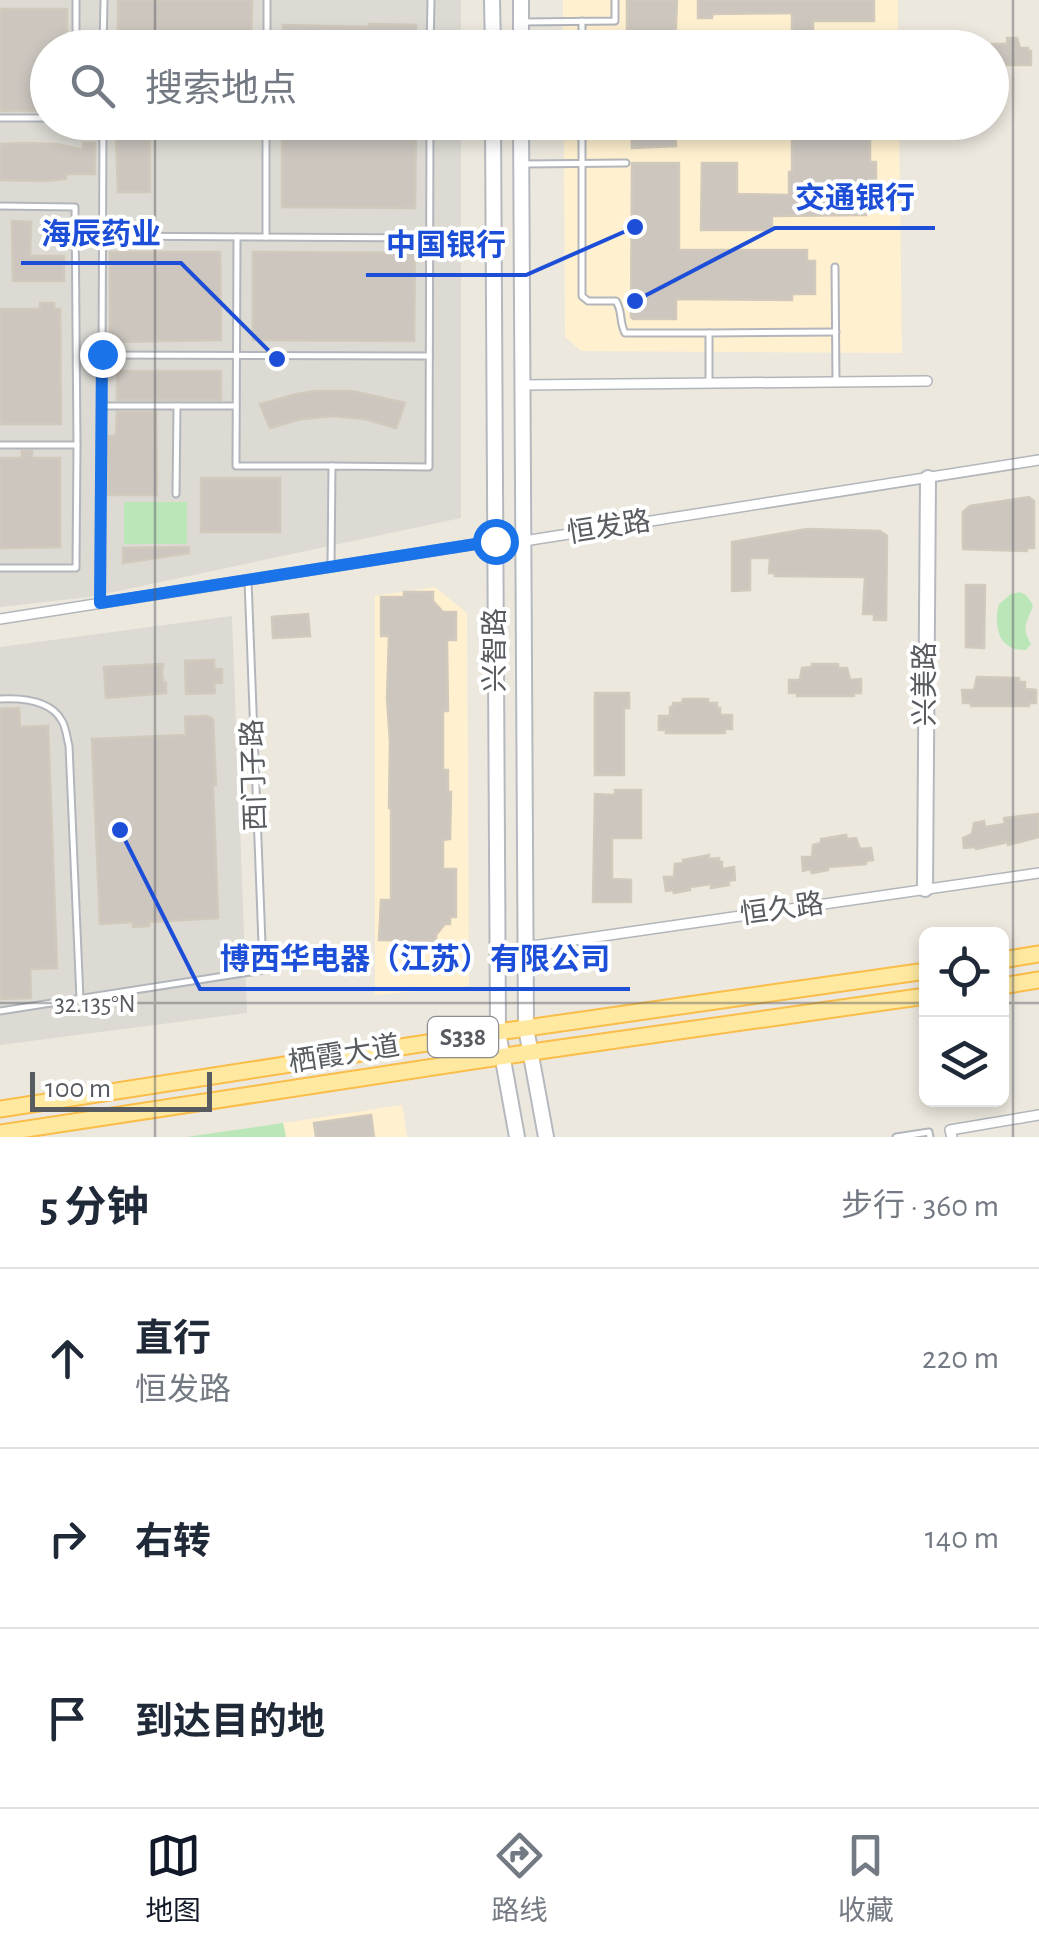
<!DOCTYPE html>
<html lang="zh">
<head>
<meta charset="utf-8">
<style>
  body { margin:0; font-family:"Alegreya Sans","Noto Sans SC",sans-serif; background:#f6f6f7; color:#1f2937 }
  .controls { position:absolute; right:30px; bottom:30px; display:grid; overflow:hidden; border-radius:15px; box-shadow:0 5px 15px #0003 }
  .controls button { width:90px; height:90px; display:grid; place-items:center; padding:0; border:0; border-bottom:2px solid #e0e1e3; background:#fff; color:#1f2937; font:50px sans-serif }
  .scale { position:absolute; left:30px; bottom:25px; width:182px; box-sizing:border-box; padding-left:10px; border:5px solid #585c61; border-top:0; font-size:28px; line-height:35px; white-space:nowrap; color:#585c61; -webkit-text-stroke:8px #fff; paint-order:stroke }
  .stop { position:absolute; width:30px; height:30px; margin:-22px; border:8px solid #1a73e8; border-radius:50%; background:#fff }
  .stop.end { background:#1a73e8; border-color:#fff; box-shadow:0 2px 10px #0008 }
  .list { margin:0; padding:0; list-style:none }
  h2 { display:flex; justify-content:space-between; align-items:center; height:130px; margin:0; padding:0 40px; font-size:42px }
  h2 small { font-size:32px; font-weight:400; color:#747a83 }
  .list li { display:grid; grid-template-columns:65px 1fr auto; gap:30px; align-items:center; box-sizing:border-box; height:180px; padding:0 40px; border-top:2px solid #e0e1e3 }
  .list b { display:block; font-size:38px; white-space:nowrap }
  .list p { margin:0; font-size:32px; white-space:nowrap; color:#747a83 }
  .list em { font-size:32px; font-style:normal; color:#747a83 }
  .icon { flex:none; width:55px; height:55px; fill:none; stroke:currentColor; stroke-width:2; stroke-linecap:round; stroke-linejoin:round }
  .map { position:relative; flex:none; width:1039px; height:1137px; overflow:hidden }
  .search { position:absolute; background:#fff; box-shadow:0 5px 15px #0003; left:30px; right:30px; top:30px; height:110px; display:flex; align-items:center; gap:25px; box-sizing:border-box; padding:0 35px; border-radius:55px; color:#747a83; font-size:38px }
  .sheet { height:670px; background:#fff }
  nav { display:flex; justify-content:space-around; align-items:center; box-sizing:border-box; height:140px; border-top:2px solid #e0e1e3; background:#fff; font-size:28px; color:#747a83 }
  nav a { display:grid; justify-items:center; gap:5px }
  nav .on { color:#111827 }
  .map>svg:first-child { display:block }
  .commercial { fill:#fff1d0 }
  .industrial { fill:#dcdad3 }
  .green { fill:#bbe6b8 }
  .building { fill:#ccc6bf; stroke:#d1c9bc; stroke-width:2.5 }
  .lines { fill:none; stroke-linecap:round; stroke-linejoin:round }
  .lane-casing { stroke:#b2b6bb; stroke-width:9 }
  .street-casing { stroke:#b2b6bb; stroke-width:12 }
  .secondary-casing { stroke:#b5b9bf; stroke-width:18 }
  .primary-casing { stroke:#fabd49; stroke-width:19 }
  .lane { stroke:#fff; stroke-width:5 }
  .street { stroke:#fff; stroke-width:9 }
  .secondary { stroke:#fff; stroke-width:14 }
  .primary { stroke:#ffe9a0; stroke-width:15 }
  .route { stroke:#1a73e8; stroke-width:12 }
  .ticks { fill:none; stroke:#585c61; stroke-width:2.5; stroke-opacity:0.45 }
  .labels { text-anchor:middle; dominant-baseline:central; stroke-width:8; stroke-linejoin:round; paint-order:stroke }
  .shield { fill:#fff; stroke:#8a8d90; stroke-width:2.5 }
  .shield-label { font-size:25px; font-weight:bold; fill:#585c61 }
  .street-label { font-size:28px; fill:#585c61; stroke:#fff }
  .ticks-label { font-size:25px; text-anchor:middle; fill:#585c61; stroke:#fff; stroke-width:8; stroke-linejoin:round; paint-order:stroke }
  .leader { fill:none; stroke:#1d4ed8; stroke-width:4 }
  .callout-dot { fill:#1d4ed8; stroke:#fff; stroke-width:4 }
  .callout-label { font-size:30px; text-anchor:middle; font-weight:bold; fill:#1d4ed8; stroke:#fff; stroke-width:8; stroke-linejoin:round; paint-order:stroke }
</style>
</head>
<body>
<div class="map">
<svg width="1039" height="1137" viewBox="0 0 1039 1137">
  <rect width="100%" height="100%" fill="#ece8de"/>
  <!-- commercial -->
  <g class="commercial">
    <rect x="563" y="0" width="335" height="47"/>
    <polygon points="564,123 899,123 902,353 581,351 565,337"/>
    <polygon points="435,587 467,613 469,986 375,995 375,596"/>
    <polygon points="402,1105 407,1137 286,1137 283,1123"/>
  </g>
  <!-- industrial -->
  <g class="industrial">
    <polygon points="0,0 461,0 461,47 48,48 48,122 461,123 461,518 90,597 0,607"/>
    <polygon points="232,616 247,1013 0,1045 0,647"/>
  </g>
  <!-- green -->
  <g class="green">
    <rect x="124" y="502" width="63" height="42"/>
    <path d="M 1020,592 L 1026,595 L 1033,605 C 1028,623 1020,625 1031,644 L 1026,650 C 999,651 993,627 999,604 L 1011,594 Z"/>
    <polygon points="283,1123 286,1137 186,1137"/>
  </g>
  <!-- building -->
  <g class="building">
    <polygon points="118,0 252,0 251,48 118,48"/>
    <polygon points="627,0 677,0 675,48 632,48 632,34 627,34"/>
    <polygon points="698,0 874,0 874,21 813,21 813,48 792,48 792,13 712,14 712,18 698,18"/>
    <polygon points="0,9 67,9 67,48 48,48 48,111 0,111"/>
    <polygon points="369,24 416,25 416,48 283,48 283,25 369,27"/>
    <polygon points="1007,38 1017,38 1020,48 1028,48 1028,51 1031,51 1031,65 992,65 992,44 1007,44"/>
    <polygon points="133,122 150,122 150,192 118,192 116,132 133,132"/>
    <polygon points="282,122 416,122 415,208 282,207"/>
    <polygon points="631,122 675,122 676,146 632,148"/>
    <polygon points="792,122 870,122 870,162 876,162 876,205 866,205 866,215 772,216 772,230 701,230 702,163 737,163 737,194 789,195 789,172 792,172"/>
    <polygon points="26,143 57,144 83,150 83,143 95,143 95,174 66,174 66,179 43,181 0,180 0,144"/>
    <polygon points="632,163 679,163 679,250 807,250 807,261 815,261 815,294 792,294 792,300 676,299 676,319 633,319 631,317"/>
    <polygon points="12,221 31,222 30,256 64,256 64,281 13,281"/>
    <polygon points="110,252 220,252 221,340 110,342"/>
    <polygon points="253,252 415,253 414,341 253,340"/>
    <polygon points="40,303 54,303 54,309 60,309 61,424 0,424 0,309 40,309"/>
    <rect x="117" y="371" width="104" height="29"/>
    <polygon points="316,391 352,391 405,403 396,428 365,419 333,416 301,419 270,428 260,404 297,394"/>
    <polygon points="117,412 156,412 157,495 108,495 108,436 116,436"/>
    <polygon points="22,451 32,451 32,458 60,458 60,547 0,548 0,458 22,458"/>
    <rect x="201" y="478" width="79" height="54"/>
    <polygon points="1029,497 1034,501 1034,548 1027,548 1027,551 963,549 963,512 970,506"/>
    <polygon points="807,529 880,531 887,536 886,620 874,620 874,614 863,614 865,577 775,576 775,573 769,573 770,558 750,558 750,590 732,591 732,542"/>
    <polygon points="189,547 189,553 123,563 123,548"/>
    <polygon points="966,585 985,585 984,648 966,647"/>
    <polygon points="404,592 433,592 433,601 443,612 456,612 456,640 447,640 448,711 443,711 443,770 448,770 448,792 451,792 450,839 443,840 443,869 456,869 456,917 450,917 450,924 445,924 436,935 436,941 379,940 381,900 391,900 391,808 389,808 390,741 387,699 389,636 381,636 381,597 404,597"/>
    <polygon points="308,614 310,636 273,638 272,617"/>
    <polygon points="214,660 214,669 222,669 222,683 214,683 215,693 186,694 185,661"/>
    <polygon points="163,664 162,672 163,682 166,683 166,693 106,698 104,667"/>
    <polygon points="812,664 838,664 838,668 847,668 850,680 861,679 861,693 854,693 854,696 797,696 797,693 789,693 789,680 800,680 802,668 812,667"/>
    <polygon points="977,677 1019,678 1019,682 1025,682 1025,689 1036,690 1036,703 1029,703 1029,706 971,706 971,703 963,703 962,690 974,690"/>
    <polygon points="595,693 629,693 629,708 624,708 624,775 595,775"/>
    <polygon points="683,699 708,699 708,703 717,703 717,708 720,708 720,715 732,715 732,729 725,729 725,733 666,733 666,730 659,730 659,716 670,716 670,707 673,707 673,703 682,703"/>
    <polygon points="19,708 20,727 48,726 57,968 30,969 31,998 0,999 0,709"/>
    <polygon points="207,716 213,719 216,785 213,785 218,918 149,922 149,926 133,927 133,922 100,924 92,739 186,735 185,717"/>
    <polygon points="615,790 641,790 641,838 612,838 612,879 631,880 631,902 593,902 595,794 615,795"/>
    <polygon points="1039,814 1039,837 1008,845 1008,842 976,849 975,847 964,848 963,838 972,834 974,823 984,821 985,827 1005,824 1004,818"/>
    <polygon points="846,835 847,839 856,838 860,849 871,848 873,860 866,861 866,864 828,867 828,870 812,873 810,869 803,871 802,857 812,857 813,845 821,843 821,839"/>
    <polygon points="709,855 708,859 719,858 719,862 722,862 722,869 734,867 735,880 728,881 729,885 711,888 711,884 690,887 690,890 674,893 673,890 666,891 664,877 674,877 675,864 684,863 683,860"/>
    <polygon points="371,1115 374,1137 316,1137 314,1123"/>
  </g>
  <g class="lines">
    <defs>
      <g id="lane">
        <polyline points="524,22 615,21 615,0"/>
        <polyline points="76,48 76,0"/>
        <polyline points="103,48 104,0"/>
        <polyline points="267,48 267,0"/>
        <polyline points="430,48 431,0"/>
        <polyline points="582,48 582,21"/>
        <polyline points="0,118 48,118"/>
        <path d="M 582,122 L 582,296 L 588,301 L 616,301 C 623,312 619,322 625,333 L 709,333 L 709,383"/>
        <polyline points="525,164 626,163"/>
        <polyline points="0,206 75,207 77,445 0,445"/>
        <polyline points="102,236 429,238"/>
        <polyline points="237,237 236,466 332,466"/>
        <polyline points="266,237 266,122"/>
        <polyline points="835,267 836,382"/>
        <polyline points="709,333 836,332"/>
        <polyline points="102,355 429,356"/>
        <polyline points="102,406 236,406"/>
        <polyline points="176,494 177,406"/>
        <polyline points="331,566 332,466 429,467 430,122"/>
        <polyline points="0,568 76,568 77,445"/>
        <polyline points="101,603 103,122"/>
        <path d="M 0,699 C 21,698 51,700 62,721 C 66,727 67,739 69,746 L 80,999"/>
        <polyline points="0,1011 263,970 248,580"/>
        <polyline points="896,1137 929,1132 930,1137"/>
      </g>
      <g id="street">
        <polyline points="523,385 927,381"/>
        <polyline points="0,619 495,541 524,541 1039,460"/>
        <polyline points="526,947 1039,873"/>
        <polyline points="952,1137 950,1130 1039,1115"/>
      </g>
      <g id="secondary">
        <polyline points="492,0 493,48"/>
        <polyline points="521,0 521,48"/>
        <polyline points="493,122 498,1032 517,1137"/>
        <polyline points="521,122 526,1028 546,1137"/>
        <polyline points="925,889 928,478"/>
      </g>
      <g id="primary">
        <polyline points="1002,960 1039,954"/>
        <polyline points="1002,986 1039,980"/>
        <polyline points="0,1109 498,1032 926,971"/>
        <polyline points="0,1133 532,1052 926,996"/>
      </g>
    </defs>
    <!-- lane casing -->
    <use href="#lane" class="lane-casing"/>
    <!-- street casing -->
    <use href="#street" class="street-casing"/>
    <!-- secondary casing -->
    <use href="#secondary" class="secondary-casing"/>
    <!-- primary casing -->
    <use href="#primary" class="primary-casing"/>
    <!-- lane -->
    <use href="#lane" class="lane"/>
    <!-- street -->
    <use href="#street" class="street"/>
    <!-- secondary -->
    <use href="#secondary" class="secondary"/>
    <!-- primary -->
    <use href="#primary" class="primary"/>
  </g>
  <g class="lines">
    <!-- route -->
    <polyline class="route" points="102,354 100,603 495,541"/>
  </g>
  <!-- ticks -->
  <path class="ticks" d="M 155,0 L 155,48M 1013,0 L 1013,1137M 155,122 L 155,1137M 0,1003 L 926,1003M 1002,1003 L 1039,1003"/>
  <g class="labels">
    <!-- shield labels -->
    <rect class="shield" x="428" y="1017" width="70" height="40" rx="8"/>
    <g class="shield-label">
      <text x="463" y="1037">S338</text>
    </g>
    <!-- street labels -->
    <g class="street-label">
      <text transform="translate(609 528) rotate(-9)">恒发路</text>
      <text transform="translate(496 650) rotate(-90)">兴智路</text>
      <text transform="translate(926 684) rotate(-90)">兴美路</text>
      <text transform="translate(255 775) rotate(-92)">西门子路</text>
      <text transform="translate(782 910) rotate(-8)">恒久路</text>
      <text transform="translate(344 1055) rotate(-9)">栖霞大道</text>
    </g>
  </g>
  <g class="ticks-label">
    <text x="95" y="1012">32.135°N</text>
  </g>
  <!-- callouts -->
  <path class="leader" d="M635 301L775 228H935M277 359L181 263H21M635 227L526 275H366M120 830L200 989H630"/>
  <g class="callout-dot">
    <circle cx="635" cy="301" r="10"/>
    <circle cx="277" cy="359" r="10"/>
    <circle cx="635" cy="227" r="10"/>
    <circle cx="120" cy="830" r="10"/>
  </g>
  <g class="callout-label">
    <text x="855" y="208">交通银行</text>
    <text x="101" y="244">海辰药业</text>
    <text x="446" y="255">中国银行</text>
    <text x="415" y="969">博西华电器（江苏）有限公司</text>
  </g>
</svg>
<div class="controls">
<button><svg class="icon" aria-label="locate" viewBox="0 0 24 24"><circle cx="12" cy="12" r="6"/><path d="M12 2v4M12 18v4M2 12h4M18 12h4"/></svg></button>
<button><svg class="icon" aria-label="layers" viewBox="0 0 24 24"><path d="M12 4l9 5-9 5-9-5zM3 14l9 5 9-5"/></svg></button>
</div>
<div class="scale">100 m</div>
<div class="stop" style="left:495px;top:541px"></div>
<div class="stop end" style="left:102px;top:354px"></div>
<div class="search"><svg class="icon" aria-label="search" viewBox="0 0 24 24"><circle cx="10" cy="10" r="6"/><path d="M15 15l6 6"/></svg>搜索地点</div>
</div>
<section class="sheet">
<h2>5 分钟<small>步行 · 360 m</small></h2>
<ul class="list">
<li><svg class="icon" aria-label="ahead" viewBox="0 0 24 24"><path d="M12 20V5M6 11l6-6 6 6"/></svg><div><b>直行</b><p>恒发路</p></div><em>220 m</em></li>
<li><svg class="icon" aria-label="right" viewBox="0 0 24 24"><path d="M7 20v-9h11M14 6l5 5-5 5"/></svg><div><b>右转</b></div><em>140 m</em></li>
<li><svg class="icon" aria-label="arrive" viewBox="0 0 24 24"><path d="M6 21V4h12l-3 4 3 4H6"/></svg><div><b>到达目的地</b></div></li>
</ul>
</section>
<nav>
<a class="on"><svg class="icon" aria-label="map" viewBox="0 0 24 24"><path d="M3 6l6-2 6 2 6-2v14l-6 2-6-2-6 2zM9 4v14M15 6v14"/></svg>地图</a>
<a><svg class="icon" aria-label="directions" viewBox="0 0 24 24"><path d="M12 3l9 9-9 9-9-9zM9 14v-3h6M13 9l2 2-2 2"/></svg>路线</a>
<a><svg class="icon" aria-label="saved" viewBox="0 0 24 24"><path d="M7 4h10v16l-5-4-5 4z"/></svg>收藏</a>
</nav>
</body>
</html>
